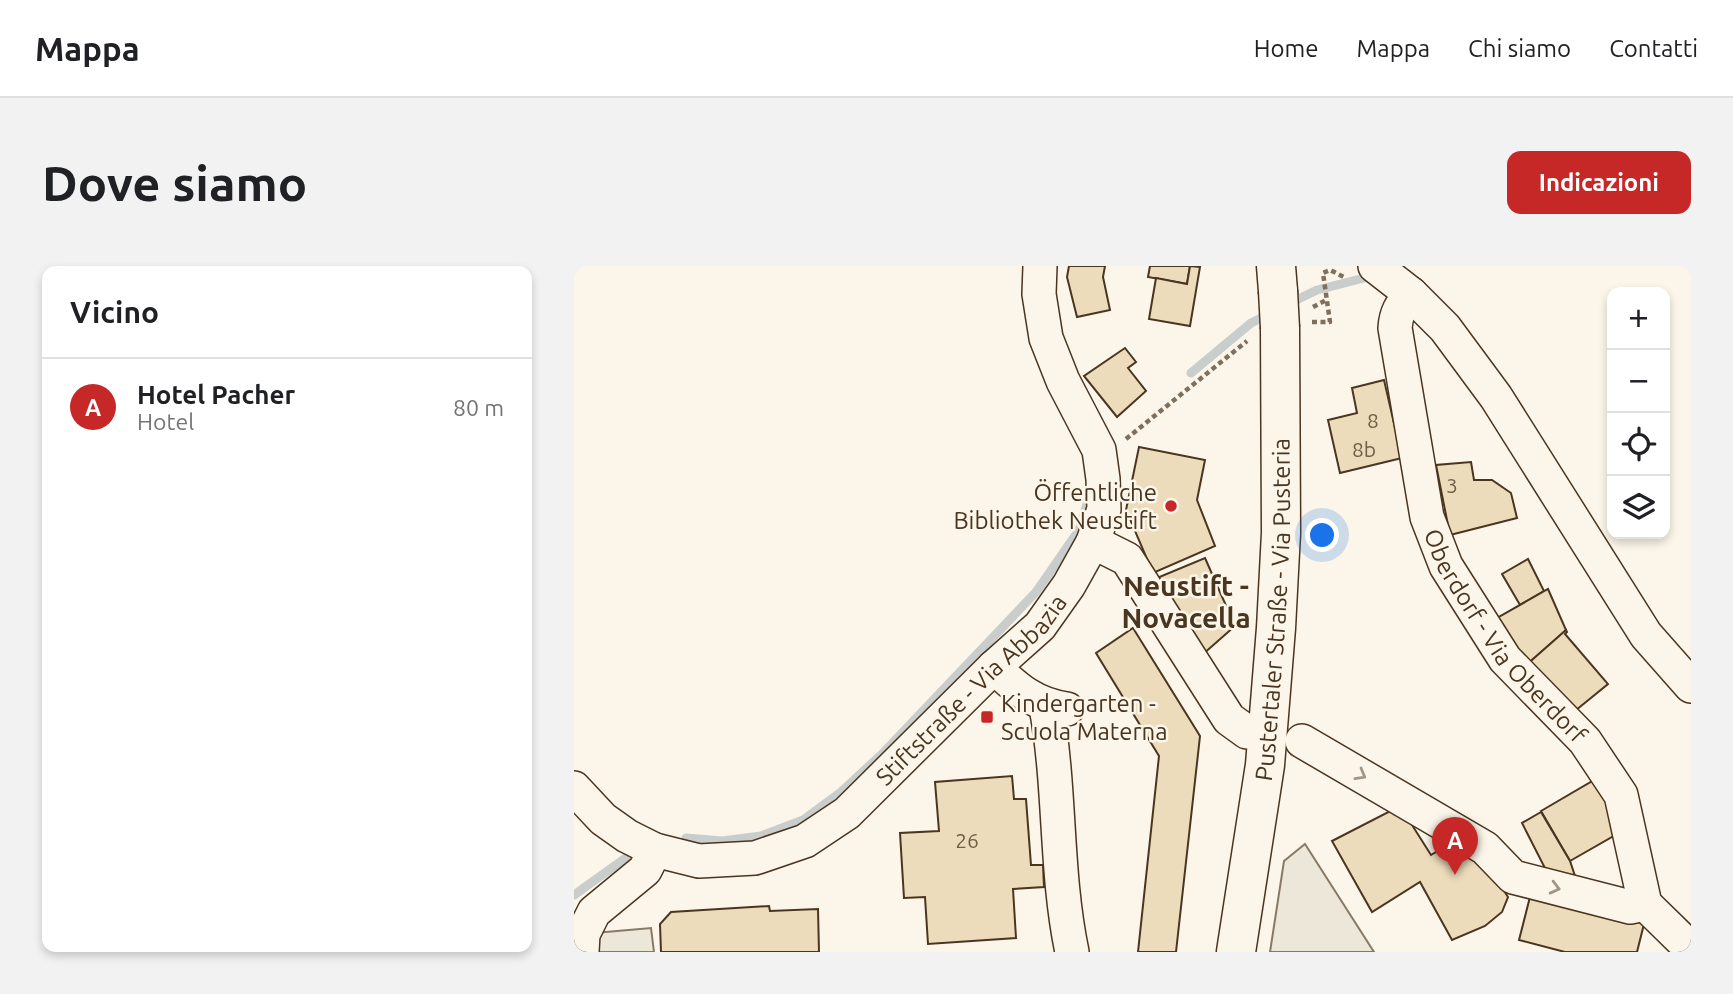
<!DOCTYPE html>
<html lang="it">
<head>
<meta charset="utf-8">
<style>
  body { margin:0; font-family:Ubuntu,sans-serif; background:#f2f2f2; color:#202124 }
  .controls { position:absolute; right:21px; top:21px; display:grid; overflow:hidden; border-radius:14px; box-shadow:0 4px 10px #0003 }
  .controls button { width:63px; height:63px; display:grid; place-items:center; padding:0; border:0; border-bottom:2px solid #e0e0e0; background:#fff; color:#202124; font:35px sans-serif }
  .you { position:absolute; left:749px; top:270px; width:24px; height:24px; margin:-18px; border:5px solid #fff; border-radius:50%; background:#1a73e8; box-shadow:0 0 0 10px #1a73e833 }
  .badge { display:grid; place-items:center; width:46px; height:46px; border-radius:50%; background:#c62828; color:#fff; font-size:23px; font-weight:700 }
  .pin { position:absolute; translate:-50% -58px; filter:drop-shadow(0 2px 4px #0008) }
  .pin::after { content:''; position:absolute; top:37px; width:24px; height:21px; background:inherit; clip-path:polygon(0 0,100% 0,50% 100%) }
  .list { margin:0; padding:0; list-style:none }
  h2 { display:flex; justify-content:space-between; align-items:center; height:91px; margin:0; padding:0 28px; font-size:30px }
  h2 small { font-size:23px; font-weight:400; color:#757577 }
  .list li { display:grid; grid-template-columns:46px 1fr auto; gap:21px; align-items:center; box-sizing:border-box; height:98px; padding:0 28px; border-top:2px solid #e0e0e0 }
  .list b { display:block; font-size:26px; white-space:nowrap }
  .list p { margin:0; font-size:23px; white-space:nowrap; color:#757577 }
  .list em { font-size:23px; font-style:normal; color:#757577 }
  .icon { flex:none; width:38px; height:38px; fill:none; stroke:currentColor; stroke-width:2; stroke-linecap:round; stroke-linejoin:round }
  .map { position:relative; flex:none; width:1117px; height:686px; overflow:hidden; border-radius:14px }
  header { display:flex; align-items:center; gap:42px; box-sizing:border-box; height:98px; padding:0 35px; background:#fff; border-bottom:2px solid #e0e0e0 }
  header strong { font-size:33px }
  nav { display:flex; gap:38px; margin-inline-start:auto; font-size:24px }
  .intro { display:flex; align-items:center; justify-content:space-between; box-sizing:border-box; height:168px; padding:0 42px }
  h1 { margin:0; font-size:49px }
  .button { padding:18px 32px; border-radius:14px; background:#c62828; color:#fff; font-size:24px; font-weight:700 }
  main { display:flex; gap:42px; padding:0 42px }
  aside { flex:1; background:#fff; border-radius:14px; box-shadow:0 4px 10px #0003 }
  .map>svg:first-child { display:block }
  .parking { fill:#ede7d9; stroke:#887966; stroke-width:2 }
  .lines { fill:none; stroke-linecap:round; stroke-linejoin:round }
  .stream { stroke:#c9cecd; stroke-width:9 }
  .building { fill:#ecdcbc; stroke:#4a3520; stroke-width:2 }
  .minor-casing { stroke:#4a3520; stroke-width:36 }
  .major-casing { stroke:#4a3520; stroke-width:41 }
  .path { stroke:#7f6f5c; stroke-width:4.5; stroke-dasharray:5 3.5; stroke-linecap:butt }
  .minor { stroke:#fbf6e9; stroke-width:33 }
  .major { stroke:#fbf6e9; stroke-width:38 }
  .major-bridge-casing { stroke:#4a3520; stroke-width:41; stroke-linecap:butt }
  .major-bridge { stroke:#fbf6e9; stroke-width:38 }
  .oneway { stroke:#a29684 }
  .poi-dot { fill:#c62828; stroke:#fbf6e9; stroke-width:2.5 }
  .labels { text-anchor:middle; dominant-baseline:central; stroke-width:5; stroke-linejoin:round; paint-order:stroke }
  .number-label { font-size:21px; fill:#725f47 }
  .poi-label { font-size:24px; fill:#4a3520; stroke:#fbf6e9; text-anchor:end }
  .street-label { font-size:24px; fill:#4a3520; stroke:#fbf6e9 }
  .quarter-label { font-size:28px; font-weight:bold; fill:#4a3520; stroke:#fbf6e9 }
</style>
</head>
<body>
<header>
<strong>Mappa</strong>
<nav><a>Home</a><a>Mappa</a><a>Chi siamo</a><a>Contatti</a></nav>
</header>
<div class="intro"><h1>Dove siamo</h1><a class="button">Indicazioni</a></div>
<main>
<aside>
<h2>Vicino<small></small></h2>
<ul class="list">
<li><span class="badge">A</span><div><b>Hotel Pacher</b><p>Hotel</p></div><em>80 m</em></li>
</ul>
</aside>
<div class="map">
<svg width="1117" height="686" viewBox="0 0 1117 686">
  <rect width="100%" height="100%" fill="#fbf6e9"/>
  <!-- parking -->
  <g class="parking">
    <polygon points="731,578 800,686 696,686 710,595"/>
    <polygon points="77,662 80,686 8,686 9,668"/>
  </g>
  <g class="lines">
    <!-- stream -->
    <g class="stream">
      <polyline points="716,37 743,24 802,9"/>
      <polyline points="617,107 677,57 697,47"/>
      <polyline points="112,572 148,575 187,570 229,554 267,526 308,488 462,326 505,264 516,228"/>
      <polyline points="0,629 56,589"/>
    </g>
  </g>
  <!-- building -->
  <g class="building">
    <polygon points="495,0 531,0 529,11 536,44 503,51 493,11"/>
    <polygon points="576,0 616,0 613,18 574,11"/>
    <polygon points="616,0 626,1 616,60 575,53 582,12 613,18"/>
    <polygon points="551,82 562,96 554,102 572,125 543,151 510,110"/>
    <polygon points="810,114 828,192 766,207 754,154 783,147 778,122"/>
    <polygon points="565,181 631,194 623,234 641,280 579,307 552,244"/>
    <polygon points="897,196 900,214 918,214 937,227 943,252 876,269 862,199"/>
    <polygon points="631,292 661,360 628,389 583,312"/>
    <polygon points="954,293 970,325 946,339 928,308"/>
    <polygon points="974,323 992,364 950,401 916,356"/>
    <polygon points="559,362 626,470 602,686 564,686 585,490 522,387"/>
    <polygon points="992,364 993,366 991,368 1034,418 996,449 950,401"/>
    <polygon points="438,510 440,533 452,533 457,599 469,599 470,621 439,623 442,672 354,678 351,631 330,632 326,567 365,565 361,516"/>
    <polygon points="1027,510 1050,564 996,595 967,545"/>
    <polygon points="826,540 857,589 872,580 893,578 905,585 934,631 928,646 911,660 878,674 846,616 798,646 758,575"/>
    <polygon points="967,546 996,595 1001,610 977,614 948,557"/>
    <polygon points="957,627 1072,650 1063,686 991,686 945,674"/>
    <polygon points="195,640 196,645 244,643 245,686 87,686 86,658 97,646"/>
  </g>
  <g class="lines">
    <defs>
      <g id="minor">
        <polyline points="801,0 837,28 871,62 922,131 1072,369 1117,420"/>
        <path id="s1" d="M 837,28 C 827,39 822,47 821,62 L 853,251 L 872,300 L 931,393 L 1011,475 L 1047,529 L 1071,638 L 1117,683"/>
        <polyline points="519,276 553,293 655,453 673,466"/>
        <path d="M 420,401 C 443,423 461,439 493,443"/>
        <path d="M 472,441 C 487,522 481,605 498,686"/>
        <polyline points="728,475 911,582 939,611 1056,641 1071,638"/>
        <path id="s2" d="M 0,522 L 29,553 L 53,570 L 81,584 L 125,595 L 181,592 L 231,575 L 273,547 L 420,401 L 466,360 L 495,319 L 519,276 L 530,243 L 529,213 L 525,184 L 489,115 L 472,72 L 465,28 L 466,0"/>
        <polyline points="8,686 9,668 20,646 71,604 81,584"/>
      </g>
      <g id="major">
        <polyline points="702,0 704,25"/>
        <path id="s3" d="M 662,686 L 691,499 L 702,362 L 707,267 L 706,62"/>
      </g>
    </defs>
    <!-- minor casing -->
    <use href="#minor" class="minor-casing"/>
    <!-- major casing -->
    <use href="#major" class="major-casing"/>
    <!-- path -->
    <g class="path">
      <polyline points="739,41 754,33"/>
      <polyline points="738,56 756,56 749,7 756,4 772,12"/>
      <polyline points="552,173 673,75"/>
    </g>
    <!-- minor -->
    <use href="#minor" class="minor"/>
    <!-- major -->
    <use href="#major" class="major"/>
    <defs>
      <polyline id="major-bridge" points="704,25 706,62"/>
    </defs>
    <!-- major-bridge casing -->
    <use href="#major-bridge" class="major-bridge-casing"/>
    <!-- major-bridge -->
    <use href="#major-bridge" class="major-bridge"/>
  </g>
  <!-- one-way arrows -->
  <defs><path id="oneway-chevron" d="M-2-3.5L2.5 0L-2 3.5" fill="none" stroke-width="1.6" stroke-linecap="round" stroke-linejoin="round" transform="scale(1.75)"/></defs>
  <g class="oneway">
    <use href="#oneway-chevron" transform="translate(787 509) rotate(30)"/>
    <use href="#oneway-chevron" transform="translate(981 622) rotate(14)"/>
  </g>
  <!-- markers -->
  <g class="poi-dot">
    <circle cx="597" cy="240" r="7"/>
    <rect x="406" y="444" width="14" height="14" rx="3.5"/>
  </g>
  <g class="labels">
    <!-- number labels -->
    <g class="number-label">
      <text x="799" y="154">8</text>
      <text x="790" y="183">8b</text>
      <text x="878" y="219">3</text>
      <text x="393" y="574">26</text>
    </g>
    <!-- poi labels -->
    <g class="poi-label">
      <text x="583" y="226">Öffentliche<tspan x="583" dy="28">Bibliothek Neustift</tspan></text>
      <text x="427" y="437" text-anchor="start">Kindergarten -<tspan x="427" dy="28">Scuola Materna</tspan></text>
    </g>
    <!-- street labels -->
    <g class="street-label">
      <text stroke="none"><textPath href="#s3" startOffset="345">Pustertaler Straße - Via Pusteria</textPath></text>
      <text stroke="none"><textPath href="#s1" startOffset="374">Oberdorf - Via Oberdorf</textPath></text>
      <text stroke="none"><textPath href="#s2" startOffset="483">Stiftstraße - Via Abbazia</textPath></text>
    </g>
    <!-- quarter labels -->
    <g class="quarter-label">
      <text x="612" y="319">Neustift -<tspan x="612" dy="32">Novacella</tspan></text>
    </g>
  </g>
</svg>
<div class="controls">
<button>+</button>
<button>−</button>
<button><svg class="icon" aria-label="locate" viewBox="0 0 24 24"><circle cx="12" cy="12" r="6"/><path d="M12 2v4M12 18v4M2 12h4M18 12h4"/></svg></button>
<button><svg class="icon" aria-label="layers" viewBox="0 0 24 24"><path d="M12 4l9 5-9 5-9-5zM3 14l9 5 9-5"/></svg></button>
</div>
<div class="you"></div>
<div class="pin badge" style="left:881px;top:609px">A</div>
</div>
</main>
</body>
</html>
